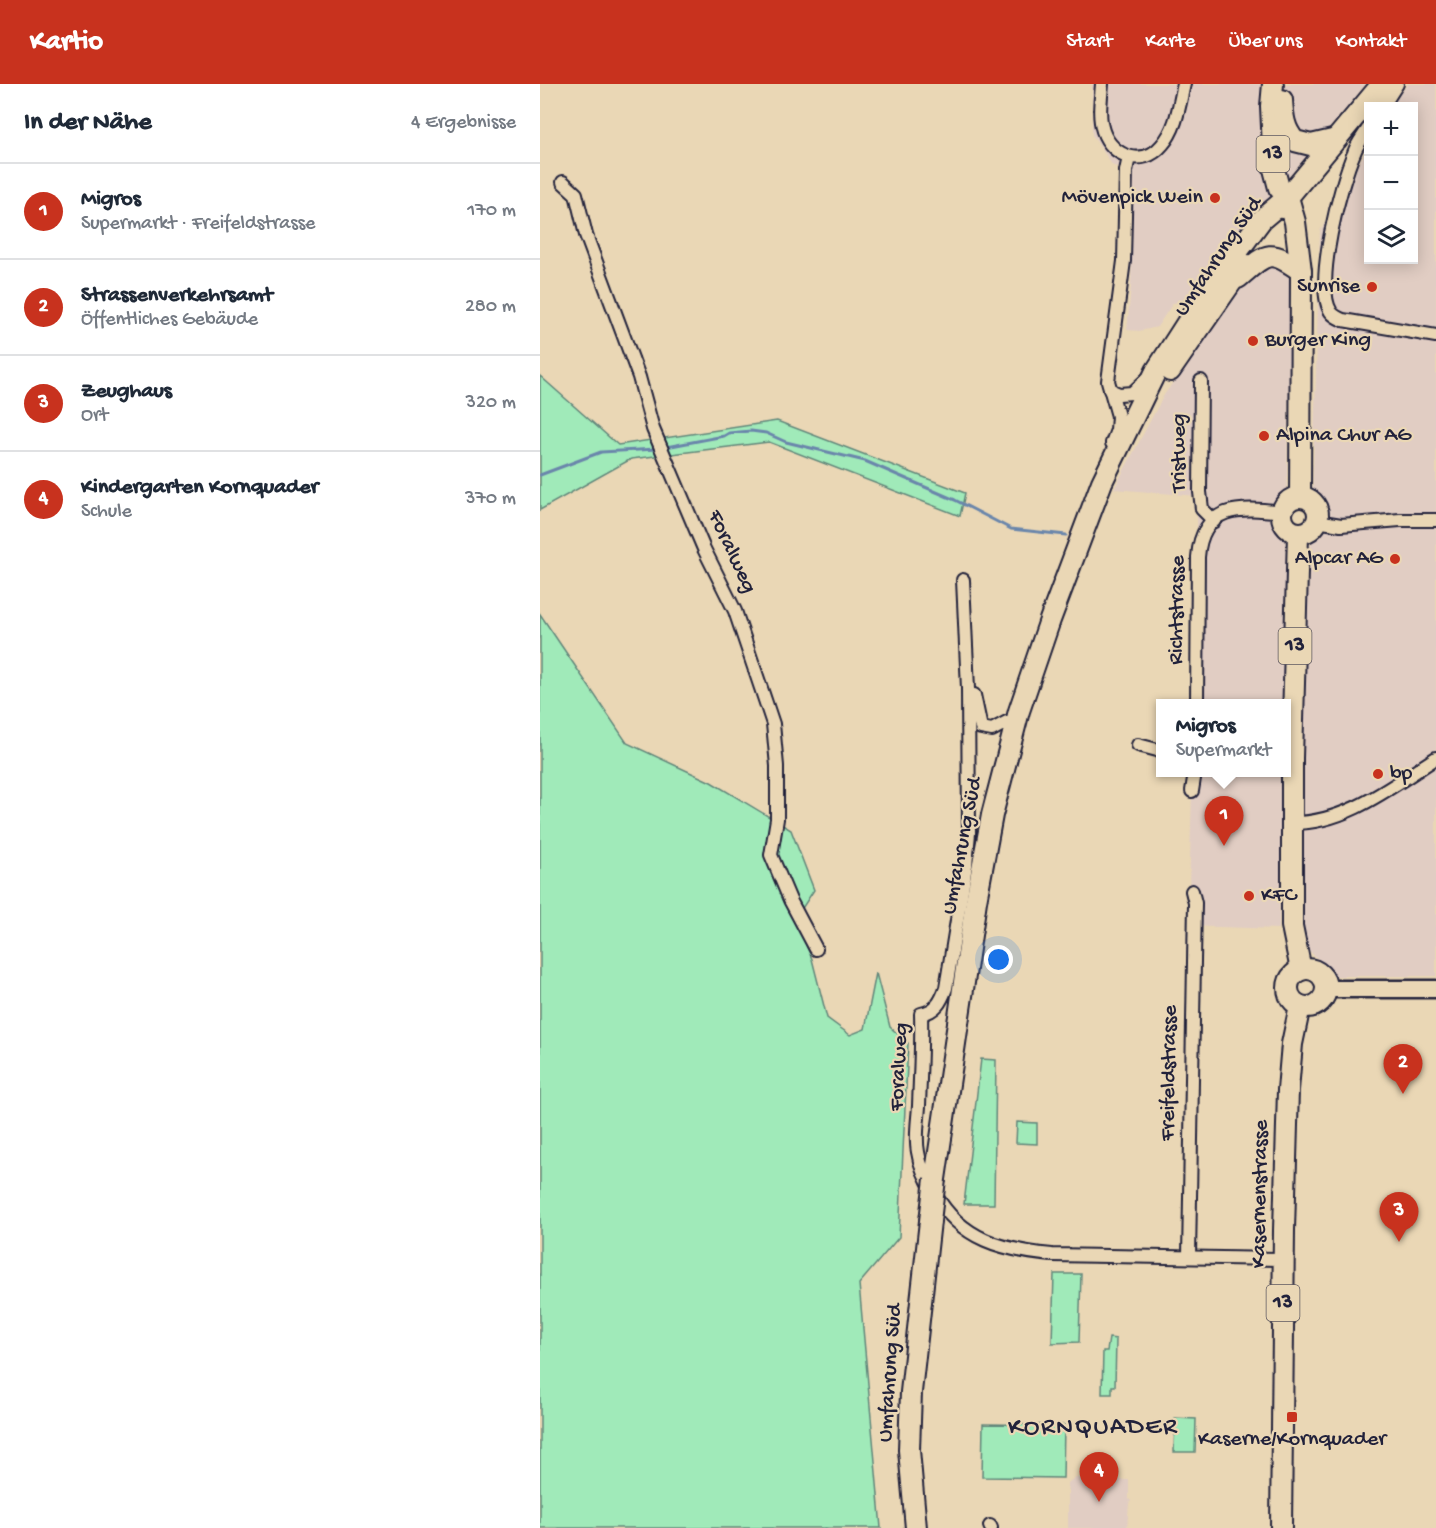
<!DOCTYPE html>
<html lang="de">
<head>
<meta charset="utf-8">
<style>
  body { margin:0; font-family:"Gochi Hand",sans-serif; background:#f6f6f7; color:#1f2937 }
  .controls { position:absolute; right:18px; top:18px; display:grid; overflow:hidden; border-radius:0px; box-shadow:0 3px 15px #0003 }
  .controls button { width:54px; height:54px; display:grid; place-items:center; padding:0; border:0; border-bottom:2px solid #e0e1e3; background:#fff; color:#1f2937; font:30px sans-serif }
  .you { position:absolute; left:459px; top:876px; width:21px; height:21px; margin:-15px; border:4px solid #fff; border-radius:50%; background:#1a73e8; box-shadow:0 0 0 9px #1a73e833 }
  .badge { display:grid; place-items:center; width:39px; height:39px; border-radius:50%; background:#c8321e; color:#fff; font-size:20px; font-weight:700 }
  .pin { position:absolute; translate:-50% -50px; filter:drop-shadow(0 2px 3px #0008) }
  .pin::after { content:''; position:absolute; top:32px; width:21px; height:18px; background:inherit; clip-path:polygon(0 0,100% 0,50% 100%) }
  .popup { position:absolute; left:616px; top:615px; width:135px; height:78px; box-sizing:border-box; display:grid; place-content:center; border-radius:0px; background:#fff; filter:drop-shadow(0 2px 4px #0005); font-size:20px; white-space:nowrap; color:#747a83 }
  .popup b { font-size:22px; color:#1f2937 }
  .popup::after { content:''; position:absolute; left:50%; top:100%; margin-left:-12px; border:12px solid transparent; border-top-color:#fff }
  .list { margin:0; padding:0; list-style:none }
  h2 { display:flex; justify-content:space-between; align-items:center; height:78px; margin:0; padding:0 24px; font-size:26px }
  h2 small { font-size:20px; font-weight:400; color:#747a83 }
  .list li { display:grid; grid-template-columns:39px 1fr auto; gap:18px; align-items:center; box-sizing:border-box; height:96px; padding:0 24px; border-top:2px solid #e0e1e3 }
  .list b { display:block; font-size:22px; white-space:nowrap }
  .list p { margin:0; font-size:20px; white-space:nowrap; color:#747a83 }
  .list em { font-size:20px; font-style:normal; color:#747a83 }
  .icon { flex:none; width:33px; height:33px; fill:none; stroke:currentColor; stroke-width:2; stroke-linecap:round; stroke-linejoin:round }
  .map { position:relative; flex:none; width:896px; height:1444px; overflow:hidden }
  header { display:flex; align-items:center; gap:36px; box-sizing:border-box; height:84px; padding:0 30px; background:#c8321e; color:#fff }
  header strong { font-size:28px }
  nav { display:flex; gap:33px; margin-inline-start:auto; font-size:21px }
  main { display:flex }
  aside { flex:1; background:#fff }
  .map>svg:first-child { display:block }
  .built { fill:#e1cdc3 }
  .green { fill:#a0eab9; stroke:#61867a; stroke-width:1.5 }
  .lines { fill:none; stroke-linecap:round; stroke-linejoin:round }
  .stream { stroke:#6b86ab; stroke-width:3 }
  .minor-casing { stroke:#22223b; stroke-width:16 }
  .secondary-casing { stroke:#22223b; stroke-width:21 }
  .primary-casing { stroke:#22223b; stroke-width:24 }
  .minor { stroke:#ead7b5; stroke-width:12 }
  .secondary { stroke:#ead7b5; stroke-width:16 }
  .primary { stroke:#ead7b5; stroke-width:20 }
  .primary-bridge-casing { stroke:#22223b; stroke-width:24; stroke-linecap:butt }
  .primary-bridge { stroke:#ead7b5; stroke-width:20 }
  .poi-dot { fill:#c8321e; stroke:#ead7b5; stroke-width:2 }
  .labels { text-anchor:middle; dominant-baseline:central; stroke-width:4.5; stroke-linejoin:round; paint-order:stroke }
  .shield { fill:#ead7b5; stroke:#5e5860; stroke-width:1.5 }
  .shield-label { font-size:21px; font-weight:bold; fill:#22223b }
  .poi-label { font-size:22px; fill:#22223b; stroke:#ead7b5; text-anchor:start }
  .street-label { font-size:22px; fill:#22223b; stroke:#ead7b5 }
  .quarter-label { font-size:26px; letter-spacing:1.5px; fill:#22223b; stroke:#ead7b5 }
</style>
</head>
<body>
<header>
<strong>Kartio</strong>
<nav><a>Start</a><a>Karte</a><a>Über uns</a><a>Kontakt</a></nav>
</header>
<main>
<aside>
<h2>In der Nähe<small>4 Ergebnisse</small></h2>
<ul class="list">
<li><span class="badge">1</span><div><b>Migros</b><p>Supermarkt · Freifeldstrasse</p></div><em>170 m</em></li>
<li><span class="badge">2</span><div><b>Strassenverkehrsamt</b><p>Öffentliches Gebäude</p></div><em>280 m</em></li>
<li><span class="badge">3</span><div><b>Zeughaus</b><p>Ort</p></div><em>320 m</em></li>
<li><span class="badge">4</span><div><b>Kindergarten Kornquader</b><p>Schule</p></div><em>370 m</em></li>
</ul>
</aside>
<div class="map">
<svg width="896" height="1444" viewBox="0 0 896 1444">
  <rect width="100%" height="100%" fill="#ead7b5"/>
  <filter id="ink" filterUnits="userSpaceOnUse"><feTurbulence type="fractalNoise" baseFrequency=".0167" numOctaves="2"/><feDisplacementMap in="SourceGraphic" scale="12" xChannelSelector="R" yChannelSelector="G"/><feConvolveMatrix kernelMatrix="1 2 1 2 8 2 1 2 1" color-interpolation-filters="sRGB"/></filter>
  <g filter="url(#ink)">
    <!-- built -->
    <g class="built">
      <polygon points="552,0 826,0 719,129 655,215 633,219 617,243 600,247 587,246 591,201 594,85 573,82 552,51"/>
      <polygon points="868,0 896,0 896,892 796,892 765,863 759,842 756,761 772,431 780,147 828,63 828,176 874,176 874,22 850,22"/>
      <polygon points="740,178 750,193 750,217 743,619 657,619 657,412 574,405 624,311 714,185"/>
      <polygon points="655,689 742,689 739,845 648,842 652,707"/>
      <polygon points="534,1394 589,1396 589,1415 591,1417 589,1419 587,1444 528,1444 528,1399"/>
    </g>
    <!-- green -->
    <g class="green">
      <polygon points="0,292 78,361 237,337 425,409 420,432 229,358 91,375 0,426"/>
      <polygon points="0,530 87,659 171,698 251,746 274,806 255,835 272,875 287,934 310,951 325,945 336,889 350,943 368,959 359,1153 319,1200 341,1444 0,1444"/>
      <polygon points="441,975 456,976 454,1120 424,1120"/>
      <polygon points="477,1038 497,1039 497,1060 476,1059"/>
      <polygon points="514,1190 541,1190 539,1258 512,1259"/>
      <polygon points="569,1254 576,1255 575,1302 572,1302 572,1310 562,1310 563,1267 567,1267"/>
      <polygon points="635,1334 656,1335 655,1368 634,1368"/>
      <polygon points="443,1340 524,1341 523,1394 442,1393"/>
    </g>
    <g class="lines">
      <!-- stream -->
      <g class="stream">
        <polyline points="126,363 184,352 189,349 211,347 226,349 246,358 325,377 415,416 471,445 526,451"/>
        <polyline points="0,391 61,368 117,365"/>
      </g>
      <defs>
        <g id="minor">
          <path d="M 562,0 C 561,15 558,32 563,47 C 572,73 603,84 622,61 C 637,44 639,21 644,0"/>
          <polyline points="843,22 857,0"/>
          <path d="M 828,45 C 823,53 817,60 814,69 C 801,98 773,202 791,228 C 794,232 798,234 803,236 L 896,252"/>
          <polyline points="23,98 36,110 46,151 99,293 113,345 164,465 195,527 225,616 233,640 237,682 237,735 231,771 250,816 276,865"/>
          <polyline points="661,297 660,408 662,425 674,437"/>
          <polyline points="570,306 579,310 592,309 607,295"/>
          <polyline points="572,359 577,346 578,332 568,297 584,177 586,87 589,73"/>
          <polyline points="777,437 801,441 860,436 896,436"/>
          <path d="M 423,496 L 428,605 L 429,749 L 426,781 L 406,904 C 401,918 396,927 381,930 C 382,961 380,991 379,1022 C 378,1037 375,1054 378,1068 C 380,1083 387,1097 395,1110 C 421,1156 463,1166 512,1171 L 743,1175"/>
          <polyline points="434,611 441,644 452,646 467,638"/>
          <path d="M 657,620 L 658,473 C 662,420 701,423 742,428"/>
          <polyline points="598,661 621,667"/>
          <polyline points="652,707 655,688"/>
          <path d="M 751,739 C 806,740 852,702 896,674"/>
          <polyline points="649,1173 655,819 652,807"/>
          <polyline points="450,1442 451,1444"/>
        </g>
        <polyline id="secondary" points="786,905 896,905"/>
        <g id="primary">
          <polyline points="733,0 731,22 734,85 739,104 748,113 755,138 761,187 760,413"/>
          <path d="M 742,16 C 743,32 744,45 755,57 L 771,61 L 797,55"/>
          <polyline points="742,124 748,113 842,0"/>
          <path d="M 698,194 C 727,169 729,164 761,187"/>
          <polyline points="630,287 704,180"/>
          <circle cx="760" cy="431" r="18"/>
          <polyline points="758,450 752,674 752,842 761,886"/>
          <circle cx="767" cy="904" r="19"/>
          <polyline points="395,1095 436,817 452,731 479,627 510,536 562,398 616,287 663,214 722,135 748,113"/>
          <polyline points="376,1444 369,1366 371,1308 390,1137"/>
          <polyline points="741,1444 744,1146 748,1006 752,960 760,922"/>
        </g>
      </defs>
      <!-- minor casing -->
      <use href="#minor" class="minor-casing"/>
      <!-- secondary casing -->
      <use href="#secondary" class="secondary-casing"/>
      <!-- primary casing -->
      <use href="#primary" class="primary-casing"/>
      <!-- minor -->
      <use href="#minor" class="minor"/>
      <!-- secondary -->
      <use href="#secondary" class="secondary"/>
      <!-- primary -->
      <use href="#primary" class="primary"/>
      <defs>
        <polyline id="primary-bridge" points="390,1137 395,1095"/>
      </defs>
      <!-- primary-bridge casing -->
      <use href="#primary-bridge" class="primary-bridge-casing"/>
      <!-- primary-bridge -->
      <use href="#primary-bridge" class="primary-bridge"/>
    </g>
  </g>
  <!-- markers -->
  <g class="poi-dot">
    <circle cx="675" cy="114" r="6"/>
    <circle cx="832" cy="203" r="6"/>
    <circle cx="713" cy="257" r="6"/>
    <circle cx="724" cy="352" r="6"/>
    <circle cx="855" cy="475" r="6"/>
    <circle cx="838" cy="690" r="6"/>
    <circle cx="709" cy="812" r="6"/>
    <rect x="746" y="1327" width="12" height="12" rx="3"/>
  </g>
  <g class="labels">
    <!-- shield labels -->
    <g class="shield">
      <rect x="716.5" y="52" width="33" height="36" rx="4.5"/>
      <rect x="738.5" y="544" width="33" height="36" rx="4.5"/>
      <rect x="726.5" y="1201" width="33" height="36" rx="4.5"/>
    </g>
    <g class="shield-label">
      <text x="733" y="70">13</text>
      <text x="755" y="562">13</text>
      <text x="743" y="1219">13</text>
    </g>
    <!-- poi labels -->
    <g class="poi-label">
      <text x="663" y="114" text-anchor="end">Mövenpick Wein</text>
      <text x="820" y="203" text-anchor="end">Sunrise</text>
      <text x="725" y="257">Burger King</text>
      <text x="736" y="352">Alpina Chur AG</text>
      <text x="843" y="475" text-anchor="end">Alpcar AG</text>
      <text x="850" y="690">bp</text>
      <text x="721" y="812">KFC</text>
      <text x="752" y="1356" text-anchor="middle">Kaserne/Kornquader</text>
    </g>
    <!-- street labels -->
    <g class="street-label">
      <text transform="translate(679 173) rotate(-56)">Umfahrung Süd</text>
      <text transform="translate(640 369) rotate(-90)">Tristweg</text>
      <text transform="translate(191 468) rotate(65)">Foralweg</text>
      <text transform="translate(638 526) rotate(-89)">Richtstrasse</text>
      <text transform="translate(423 762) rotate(-79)">Umfahrung Süd</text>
      <text transform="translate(360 983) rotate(-87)">Foralweg</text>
      <text transform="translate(630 989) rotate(-89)">Freifeldstrasse</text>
      <text transform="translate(721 1110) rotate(-89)">Kasernenstrasse</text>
      <text transform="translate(351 1289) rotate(-86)">Umfahrung Süd</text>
    </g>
    <!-- quarter labels -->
    <g class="quarter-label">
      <text x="553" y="1344">KORNQUADER</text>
    </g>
  </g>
</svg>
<div class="controls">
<button>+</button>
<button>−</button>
<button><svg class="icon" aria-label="layers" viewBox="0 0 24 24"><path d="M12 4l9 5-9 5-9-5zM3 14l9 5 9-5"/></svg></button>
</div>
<div class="you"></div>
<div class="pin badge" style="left:684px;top:762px">1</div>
<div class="popup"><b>Migros</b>Supermarkt</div>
<div class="pin badge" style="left:863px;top:1010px">2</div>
<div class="pin badge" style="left:859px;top:1158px">3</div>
<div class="pin badge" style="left:559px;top:1418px">4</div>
</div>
</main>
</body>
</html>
